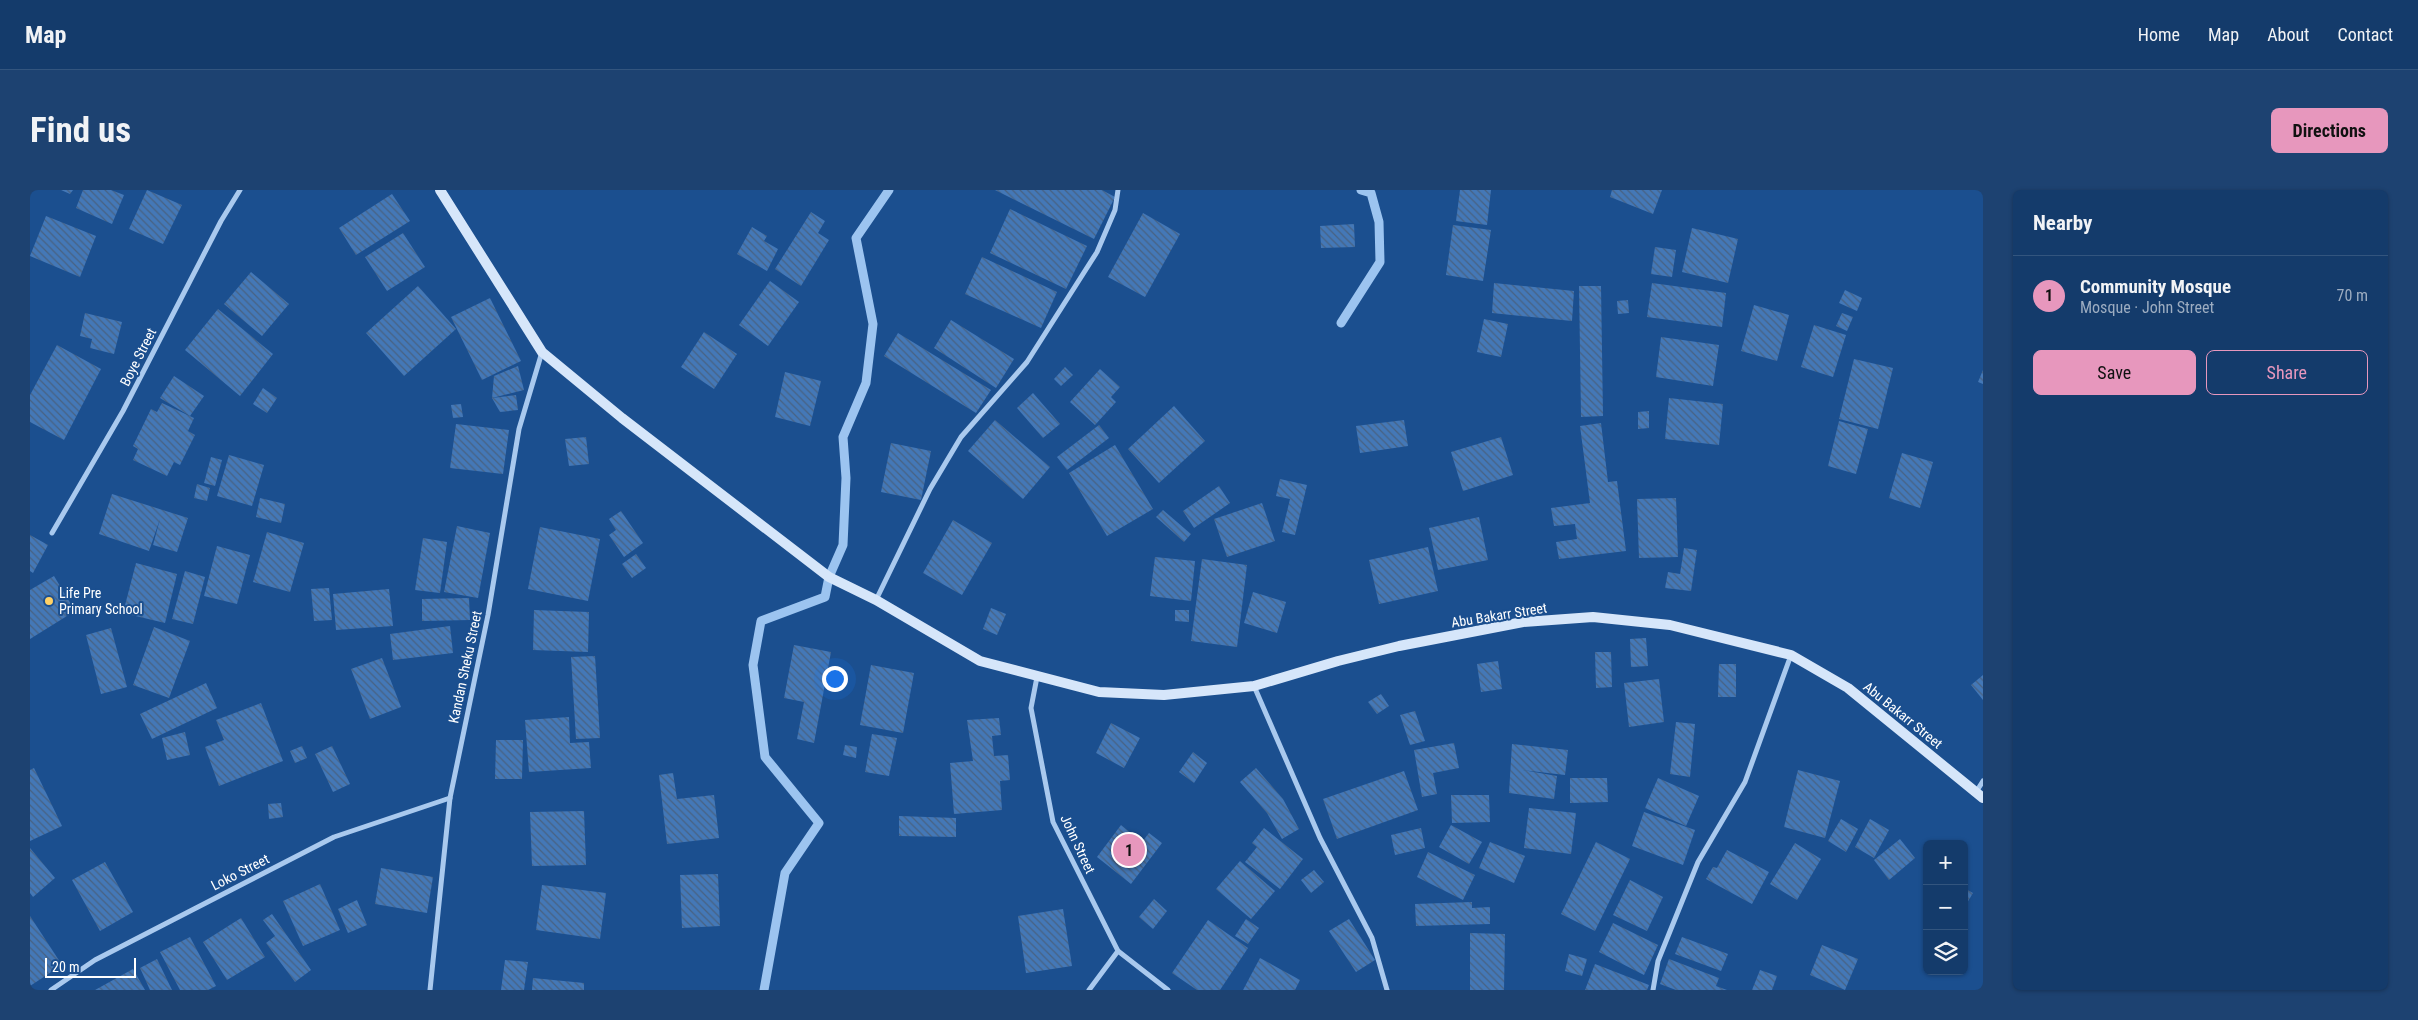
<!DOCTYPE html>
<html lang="en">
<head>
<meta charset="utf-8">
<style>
  body { margin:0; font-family:"Roboto Condensed",sans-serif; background:#1d4271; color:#f1f3f6 }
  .controls { position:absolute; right:15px; bottom:15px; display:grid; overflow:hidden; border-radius:8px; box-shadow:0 1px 4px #0004 }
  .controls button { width:45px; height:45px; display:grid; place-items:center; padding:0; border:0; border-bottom:1px solid #33557e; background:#143b6b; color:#f1f3f6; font:25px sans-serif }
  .scale { position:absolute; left:15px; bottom:12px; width:91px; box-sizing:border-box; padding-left:5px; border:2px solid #fff; border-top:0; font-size:14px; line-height:18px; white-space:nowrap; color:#fff; -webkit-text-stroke:4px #1b4f8f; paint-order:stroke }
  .you { position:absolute; left:804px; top:488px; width:18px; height:18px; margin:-12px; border:4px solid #fff; border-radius:50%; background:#1a73e8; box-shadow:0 0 0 8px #1a73e833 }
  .badge { display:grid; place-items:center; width:32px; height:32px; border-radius:50%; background:#e797bd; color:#111; font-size:16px; font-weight:700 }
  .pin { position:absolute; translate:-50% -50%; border:2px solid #fff; box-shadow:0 1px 5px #0006 }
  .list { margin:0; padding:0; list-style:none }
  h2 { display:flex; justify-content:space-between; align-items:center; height:65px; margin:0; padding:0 20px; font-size:21px }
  h2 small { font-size:16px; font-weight:400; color:#9dadc1 }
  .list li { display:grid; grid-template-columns:32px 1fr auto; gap:15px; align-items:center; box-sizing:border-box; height:80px; padding:0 20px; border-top:1px solid #33557e }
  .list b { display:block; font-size:19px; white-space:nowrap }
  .list p { margin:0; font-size:16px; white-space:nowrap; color:#9dadc1 }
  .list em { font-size:16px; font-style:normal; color:#9dadc1 }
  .actions { display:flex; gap:10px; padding:15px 20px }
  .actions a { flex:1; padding:11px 0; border:1px solid #e797bd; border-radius:8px; text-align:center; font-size:18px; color:#e797bd }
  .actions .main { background:#e797bd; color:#111 }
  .icon { flex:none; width:28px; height:28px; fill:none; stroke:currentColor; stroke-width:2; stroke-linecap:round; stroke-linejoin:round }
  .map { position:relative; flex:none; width:1953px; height:800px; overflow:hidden; border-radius:8px }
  header { display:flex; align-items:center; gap:30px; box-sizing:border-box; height:70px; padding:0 25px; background:#143b6b; border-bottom:1px solid #33557e }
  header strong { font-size:24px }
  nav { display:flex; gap:28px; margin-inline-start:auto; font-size:18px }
  .intro { display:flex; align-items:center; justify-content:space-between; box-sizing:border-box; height:120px; padding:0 30px }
  h1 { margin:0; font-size:35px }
  .button { padding:12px 22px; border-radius:8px; background:#e797bd; color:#111; font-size:18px; font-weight:700 }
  main { display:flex; gap:30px; padding:0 30px }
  aside { flex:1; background:#143b6b; border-radius:8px; box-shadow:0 1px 4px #0004 }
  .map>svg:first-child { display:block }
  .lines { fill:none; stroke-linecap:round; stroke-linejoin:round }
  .stream { stroke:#9cc4f0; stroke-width:9 }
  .building { fill:url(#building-back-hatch) }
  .street { stroke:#a9c9ee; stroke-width:5 }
  .secondary { stroke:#d6e6fa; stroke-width:10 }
  .poi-dot { fill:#ffd166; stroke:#1b4f8f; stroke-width:2 }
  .labels { text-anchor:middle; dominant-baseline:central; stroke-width:4; stroke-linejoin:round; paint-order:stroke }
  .street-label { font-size:14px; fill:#fff; stroke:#1b4f8f }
  .poi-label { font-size:14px; fill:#fff; stroke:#1b4f8f; text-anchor:start }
</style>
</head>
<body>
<header>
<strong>Map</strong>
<nav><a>Home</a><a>Map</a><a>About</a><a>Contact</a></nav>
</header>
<div class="intro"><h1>Find us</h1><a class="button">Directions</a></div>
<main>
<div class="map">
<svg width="1953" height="800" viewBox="0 0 1953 800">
  <defs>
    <pattern id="building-back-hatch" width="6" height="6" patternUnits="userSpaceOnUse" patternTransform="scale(1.25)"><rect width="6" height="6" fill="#4478b7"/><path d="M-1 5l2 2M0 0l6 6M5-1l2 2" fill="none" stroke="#486282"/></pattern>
  </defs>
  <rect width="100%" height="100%" fill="#1b4f8f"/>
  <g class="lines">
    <!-- stream -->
    <g class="stream">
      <polyline points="1311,133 1350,72 1349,32 1341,3 1331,0"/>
      <polyline points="734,800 755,683 789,633 735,567 723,475 731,431 795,407 799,387 813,355 816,288 813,247 836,193 843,134 826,48 859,0"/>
    </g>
  </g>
  <!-- building -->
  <g class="building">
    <polygon points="31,0 43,0 40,4"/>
    <polygon points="53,0 81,0 94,5 82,34 46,18"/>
    <polygon points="117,0 152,15 133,54 99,39"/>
    <polygon points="965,0 1072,0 1085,7 1064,49"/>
    <polygon points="1430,0 1461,0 1457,35 1426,31"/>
    <polygon points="1582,0 1632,0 1623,24 1580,7"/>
    <polygon points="362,4 380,31 326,65 309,38"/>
    <polygon points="980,19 1057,56 1036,99 960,63"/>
    <polygon points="781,22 795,31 788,43 799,50 771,96 745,79"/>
    <polygon points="1113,23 1150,44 1115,107 1078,87"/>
    <polygon points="16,26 66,46 50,87 0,66"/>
    <polygon points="1324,34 1325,57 1291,58 1290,36"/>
    <polygon points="1423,35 1461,40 1453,91 1416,85"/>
    <polygon points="722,37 737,46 734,51 748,59 737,81 707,64"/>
    <polygon points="1662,38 1708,49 1698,93 1652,82"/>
    <polygon points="373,43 395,77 357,101 335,67"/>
    <polygon points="1625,57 1646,60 1642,87 1621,84"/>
    <polygon points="952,67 1027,102 1011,138 935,104"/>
    <polygon points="221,82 259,114 232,146 194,114"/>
    <polygon points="740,91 769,112 738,156 709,135"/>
    <polygon points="1464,93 1544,101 1542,131 1462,123"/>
    <polygon points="1622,93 1696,103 1692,137 1617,127"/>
    <polygon points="388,96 426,139 374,186 336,143"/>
    <polygon points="1549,96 1571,96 1573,226 1551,227"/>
    <polygon points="1815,100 1832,108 1827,121 1809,113"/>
    <polygon points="460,108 491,171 452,190 421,127"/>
    <polygon points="1598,110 1599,123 1588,124 1587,111"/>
    <polygon points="1724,115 1759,125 1747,171 1711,161"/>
    <polygon points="188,119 243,164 210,206 155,160"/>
    <polygon points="55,123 92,132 84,164 60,158 62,149 50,146"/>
    <polygon points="1812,123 1823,127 1817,141 1806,136"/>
    <polygon points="1454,129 1478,134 1471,167 1447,162"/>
    <polygon points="921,130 984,169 966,198 904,158"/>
    <polygon points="1784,135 1816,145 1803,187 1771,177"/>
    <polygon points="674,142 707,164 684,199 651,177"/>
    <polygon points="868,143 961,200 946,223 854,166"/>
    <polygon points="1631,147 1689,155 1683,196 1626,187"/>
    <polygon points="27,155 71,179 34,250 0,232 0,205"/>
    <polygon points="1824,169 1863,178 1848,239 1809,229"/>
    <polygon points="488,176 494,200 462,208 464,186"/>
    <polygon points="1035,177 1043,185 1031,196 1024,189"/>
    <polygon points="1070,179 1090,197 1081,207 1086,212 1065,235 1040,212"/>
    <polygon points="1953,180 1953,194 1948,192"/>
    <polygon points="755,182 791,191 780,236 745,227"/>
    <polygon points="144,186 174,206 160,226 130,208"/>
    <polygon points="233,198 247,208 237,223 223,214"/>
    <polygon points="1003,203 1030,234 1013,248 987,218"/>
    <polygon points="486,205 488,220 470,222 462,208"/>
    <polygon points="1639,208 1693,214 1689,255 1635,249"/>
    <polygon points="132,213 164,228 158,241 165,245 150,275 144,272 137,286 103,270 108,259 103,256 121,219 127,222"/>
    <polygon points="431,214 433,227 423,228 421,215"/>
    <polygon points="1144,216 1175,251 1129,293 1098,259"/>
    <polygon points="1619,221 1619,238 1608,239 1608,222"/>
    <polygon points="965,230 1020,277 993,309 938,261"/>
    <polygon points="1374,230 1378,256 1330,263 1326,236"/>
    <polygon points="1809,231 1838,239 1826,284 1798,276"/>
    <polygon points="1571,233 1578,292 1587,291 1596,361 1529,369 1526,352 1547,349 1545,334 1524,336 1521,318 1560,313 1550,236"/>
    <polygon points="426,234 479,240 473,284 420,278"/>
    <polygon points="1069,235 1079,248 1037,280 1027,267"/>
    <polygon points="556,247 559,274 539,276 535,249"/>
    <polygon points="1471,247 1483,285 1433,301 1421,262"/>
    <polygon points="861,253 901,261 891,310 851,302"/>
    <polygon points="1085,255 1123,319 1077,346 1039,283"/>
    <polygon points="1872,263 1903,272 1890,318 1859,308"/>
    <polygon points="199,265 234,275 222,316 187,306"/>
    <polygon points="181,267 192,270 185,296 174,293"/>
    <polygon points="1250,289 1277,295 1265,345 1252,342 1260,309 1246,306"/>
    <polygon points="167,294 180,298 177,311 164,308"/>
    <polygon points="1189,296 1200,313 1164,338 1153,321"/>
    <polygon points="82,304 158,328 147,362 123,355 130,329 119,361 69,344"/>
    <polygon points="230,308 255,314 251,333 226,327"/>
    <polygon points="1646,308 1648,367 1609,368 1607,309"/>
    <polygon points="1232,313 1245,351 1197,367 1184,329"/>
    <polygon points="1133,320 1161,344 1154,352 1126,327"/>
    <polygon points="591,321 613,353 594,367 579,345 586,340 579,329"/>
    <polygon points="1449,327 1458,370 1408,380 1399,338"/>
    <polygon points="923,330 962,353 932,405 893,383"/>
    <polygon points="427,336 460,343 448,408 414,402"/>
    <polygon points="510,337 570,349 558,411 498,399"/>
    <polygon points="237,342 274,353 260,402 223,392"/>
    <polygon points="0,345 18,355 3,383 0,381"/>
    <polygon points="393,348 417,352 410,403 385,400"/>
    <polygon points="187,356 220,365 207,414 174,406"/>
    <polygon points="1398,357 1408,401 1349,414 1339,370"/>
    <polygon points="1654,358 1667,360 1661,401 1635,398 1638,382 1650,384"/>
    <polygon points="606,364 616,378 602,388 592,374"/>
    <polygon points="1125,367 1165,371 1161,411 1120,406"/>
    <polygon points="1172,369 1217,375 1207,457 1161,451"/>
    <polygon points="106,373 147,384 135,433 93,423"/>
    <polygon points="155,381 175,387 163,434 142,429"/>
    <polygon points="24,386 45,421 0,449 0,400"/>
    <polygon points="299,398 302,430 284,431 281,399"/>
    <polygon points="359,399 363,436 306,440 303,404"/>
    <polygon points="1223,402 1256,412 1247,443 1214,433"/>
    <polygon points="439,408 440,430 392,431 392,409"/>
    <polygon points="961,418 976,424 967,445 953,439"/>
    <polygon points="504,420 559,422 558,462 503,460"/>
    <polygon points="1145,420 1159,420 1159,432 1145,431"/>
    <polygon points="420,436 423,463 363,470 360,444"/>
    <polygon points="124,437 160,451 139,508 103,495"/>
    <polygon points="81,438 97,497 71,504 56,445"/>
    <polygon points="1616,448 1618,476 1601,477 1600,449"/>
    <polygon points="764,455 801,462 784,553 767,549 774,512 754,508"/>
    <polygon points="1565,462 1581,462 1582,497 1566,498"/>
    <polygon points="565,466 570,548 546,549 541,467"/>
    <polygon points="352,468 371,517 340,529 321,479"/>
    <polygon points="1468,471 1472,499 1451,502 1447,474"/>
    <polygon points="1689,474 1706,474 1706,507 1688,507"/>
    <polygon points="841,475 884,483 873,543 830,535"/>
    <polygon points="1953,485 1953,510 1941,495"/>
    <polygon points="1629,489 1634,532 1599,537 1594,493"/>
    <polygon points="176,493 187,518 122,549 110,524"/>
    <polygon points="1351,504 1359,516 1347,524 1338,512"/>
    <polygon points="231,513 253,571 189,596 175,557 194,550 186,530"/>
    <polygon points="1385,521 1395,551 1380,555 1370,525"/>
    <polygon points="539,527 540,553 559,552 561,578 499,582 495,530"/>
    <polygon points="969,528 971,545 962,546 964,566 978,565 980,590 970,591 972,620 924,624 920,573 943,571 937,530"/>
    <polygon points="1646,532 1665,534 1660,587 1640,584"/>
    <polygon points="1081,533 1110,548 1094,578 1066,563"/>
    <polygon points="155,542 160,565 137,570 132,548"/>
    <polygon points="842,544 867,548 859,586 835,582"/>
    <polygon points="466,550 493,550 492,589 465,589"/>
    <polygon points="1424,553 1429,578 1403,583 1407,604 1392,607 1384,560"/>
    <polygon points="1482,554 1538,560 1535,585 1492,580 1527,586 1524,609 1479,603"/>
    <polygon points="815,555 827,557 826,568 813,565"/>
    <polygon points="272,556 277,568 265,573 260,561"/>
    <polygon points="302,556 320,594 303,602 285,564"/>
    <polygon points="1163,562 1177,573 1164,593 1149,582"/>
    <polygon points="4,578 32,636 0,651 0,580"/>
    <polygon points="1226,578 1253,609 1269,639 1252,649 1237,623 1210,592"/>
    <polygon points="1768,580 1810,591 1795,648 1754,637"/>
    <polygon points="1374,581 1388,620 1307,649 1293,609"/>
    <polygon points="643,583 647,609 684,605 689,648 637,654 629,585"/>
    <polygon points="1540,588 1577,588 1578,612 1540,613"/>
    <polygon points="1628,588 1669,606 1656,636 1615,618"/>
    <polygon points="1421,605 1459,605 1460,632 1422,633"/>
    <polygon points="251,613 253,627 239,629 238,614"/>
    <polygon points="1499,618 1546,623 1541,664 1494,658"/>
    <polygon points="554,621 556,675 502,676 500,622"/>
    <polygon points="1614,622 1665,640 1653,675 1602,656"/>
    <polygon points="869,626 926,628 926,647 869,646"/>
    <polygon points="1811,629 1828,639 1816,662 1798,651"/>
    <polygon points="1840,629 1859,640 1844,668 1825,657"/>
    <polygon points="1091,635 1112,652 1119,643 1132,653 1101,694 1067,667"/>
    <polygon points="1421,635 1452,652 1439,674 1409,657"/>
    <polygon points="1234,638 1273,669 1250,699 1215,672 1227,657 1222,653"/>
    <polygon points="1391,638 1395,658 1365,665 1361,645"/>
    <polygon points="1870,649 1885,668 1859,690 1844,670"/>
    <polygon points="1460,652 1495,666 1484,693 1449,678"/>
    <polygon points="1566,652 1600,669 1565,741 1531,724"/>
    <polygon points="1765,653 1791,669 1767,710 1740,694"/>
    <polygon points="0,658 25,688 3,707 0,703"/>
    <polygon points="1697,660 1739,682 1722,714 1676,689 1683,677 1687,678"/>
    <polygon points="1398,662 1445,685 1433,710 1387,687"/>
    <polygon points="1210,671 1245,701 1221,729 1186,699"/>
    <polygon points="75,672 103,722 70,741 42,690"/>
    <polygon points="351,678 403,687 397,723 345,714"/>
    <polygon points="1284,680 1294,692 1281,703 1271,690"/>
    <polygon points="688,684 690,736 652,738 650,685"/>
    <polygon points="1600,690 1633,707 1617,741 1583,725"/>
    <polygon points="290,694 310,740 273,756 253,711"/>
    <polygon points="512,695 576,703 570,749 506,740"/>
    <polygon points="1934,698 1943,703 1934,718"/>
    <polygon points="1124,709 1137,721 1123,739 1109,727"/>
    <polygon points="327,710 337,735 318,743 308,719"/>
    <polygon points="1442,712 1442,718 1460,717 1460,734 1386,736 1385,714"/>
    <polygon points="1033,719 1042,776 996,783 988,726"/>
    <polygon points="242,724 281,780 265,792 236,753 245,746 233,730"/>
    <polygon points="0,726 32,775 0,796"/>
    <polygon points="211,728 235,767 197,790 173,752"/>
    <polygon points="1216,729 1229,738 1218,754 1205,746"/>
    <polygon points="1319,729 1345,770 1326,782 1299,741"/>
    <polygon points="1178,730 1218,758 1190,800 1167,800 1142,783"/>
    <polygon points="1583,733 1628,755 1614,785 1569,762"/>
    <polygon points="1440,743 1475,744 1474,800 1440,800"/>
    <polygon points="160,747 186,796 178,800 150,800 130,762"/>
    <polygon points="1652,747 1698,764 1691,781 1645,764"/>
    <polygon points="1792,755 1828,769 1815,800 1780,785"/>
    <polygon points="1539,764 1557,769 1552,786 1535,781"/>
    <polygon points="1230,768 1270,790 1265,800 1213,800"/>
    <polygon points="127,769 142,800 120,800 110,778"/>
    <polygon points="1639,769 1689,788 1686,796 1697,800 1646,800 1630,794"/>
    <polygon points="475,770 498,772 494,800 471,800"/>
    <polygon points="1565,774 1619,795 1617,800 1555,800"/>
    <polygon points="103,779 115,800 65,800"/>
    <polygon points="1730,780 1747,786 1742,800 1722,800"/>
    <polygon points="503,788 554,793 554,800 502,800"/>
  </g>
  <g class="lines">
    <!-- street -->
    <g class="street">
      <polyline points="22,343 93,221 191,31 210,0"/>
      <polyline points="846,410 900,299 931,247 997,172 1067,62 1085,20 1088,0"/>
      <polyline points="1007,487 1001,518 1023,632 1088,761 1138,800"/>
      <polyline points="1224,496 1290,648 1342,748 1357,800"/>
      <polyline points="1946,602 1953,591"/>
      <polyline points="21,800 65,770 304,647 420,608"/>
      <polyline points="400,800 420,608 458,425 489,239 512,162"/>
      <polyline points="1059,800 1088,761"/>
      <polyline points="1623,800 1628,771 1668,672 1715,592 1761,465"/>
    </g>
    <!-- secondary -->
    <polyline class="secondary" points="410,0 512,162 592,228 799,387 846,410 950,471 1069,502 1134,505 1224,496 1308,471 1369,456 1493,432 1563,427 1640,435 1761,465 1818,498 1953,608"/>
  </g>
  <!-- markers -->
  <circle class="poi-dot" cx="19" cy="411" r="5"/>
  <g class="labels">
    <!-- street labels -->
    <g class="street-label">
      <text transform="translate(108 167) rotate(-63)">Boye Street</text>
      <text transform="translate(1469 425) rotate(-9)">Abu Bakarr Street</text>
      <text transform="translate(435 477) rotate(-78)">Kandan Sheku Street</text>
      <text transform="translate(1873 525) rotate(39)">Abu Bakarr Street</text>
      <text transform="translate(1048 654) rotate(65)">John Street</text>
      <text transform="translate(210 682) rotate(-27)">Loko Street</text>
    </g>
    <!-- poi labels -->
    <g class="poi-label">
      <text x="29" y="403">Life Pre<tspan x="29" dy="16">Primary School</tspan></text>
    </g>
  </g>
</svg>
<div class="controls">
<button>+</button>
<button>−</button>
<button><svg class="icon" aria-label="layers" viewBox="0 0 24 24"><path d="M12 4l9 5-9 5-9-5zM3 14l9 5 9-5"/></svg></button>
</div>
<div class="scale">20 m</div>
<div class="you"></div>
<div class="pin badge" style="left:1099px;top:660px">1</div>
</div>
<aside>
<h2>Nearby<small></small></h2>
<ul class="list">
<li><span class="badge">1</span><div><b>Community Mosque</b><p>Mosque · John Street</p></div><em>70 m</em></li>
</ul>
<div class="actions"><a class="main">Save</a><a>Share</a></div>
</aside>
</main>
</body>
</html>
